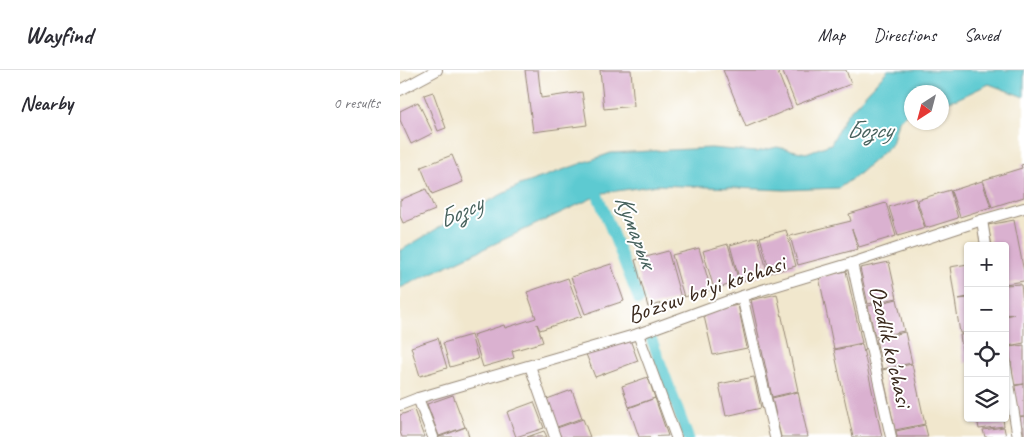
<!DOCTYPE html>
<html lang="en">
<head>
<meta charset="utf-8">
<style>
  body { margin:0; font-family:Caveat,sans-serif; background:#f7f7f7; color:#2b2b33 }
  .controls { position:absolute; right:15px; bottom:15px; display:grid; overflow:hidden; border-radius:5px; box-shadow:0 1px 4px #0004 }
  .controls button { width:45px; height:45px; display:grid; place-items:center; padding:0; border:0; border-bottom:1px solid #e1e1e2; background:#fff; color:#2b2b33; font:25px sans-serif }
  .compass { position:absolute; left:504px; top:15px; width:45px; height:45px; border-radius:50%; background:#fff; box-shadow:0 1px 4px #0004; rotate:216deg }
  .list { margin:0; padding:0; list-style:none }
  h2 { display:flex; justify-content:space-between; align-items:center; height:65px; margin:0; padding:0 20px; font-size:21px }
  h2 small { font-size:16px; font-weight:400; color:#7c7c81 }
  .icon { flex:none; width:28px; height:28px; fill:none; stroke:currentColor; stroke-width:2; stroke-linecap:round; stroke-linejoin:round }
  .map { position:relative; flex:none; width:624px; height:367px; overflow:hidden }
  header { display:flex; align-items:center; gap:30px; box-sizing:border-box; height:70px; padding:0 25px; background:#fff; border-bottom:1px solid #e1e1e2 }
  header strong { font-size:24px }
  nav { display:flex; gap:28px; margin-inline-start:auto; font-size:18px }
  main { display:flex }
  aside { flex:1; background:#fff }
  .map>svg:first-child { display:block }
  .water { fill:#5dcad1; stroke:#4c7a78 }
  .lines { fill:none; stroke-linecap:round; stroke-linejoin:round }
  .canal { stroke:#5dcad1; stroke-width:11 }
  .building { fill:#dab1d0 }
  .minor-casing { stroke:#968876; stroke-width:12 }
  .minor { stroke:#fff; stroke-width:10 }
  .labels { text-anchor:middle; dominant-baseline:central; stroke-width:4; stroke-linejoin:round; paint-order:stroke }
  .street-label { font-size:24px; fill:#3b2a1e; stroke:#fff }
  .water-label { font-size:25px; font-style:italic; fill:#47625d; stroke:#fff }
</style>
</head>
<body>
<header>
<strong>Wayfind</strong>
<nav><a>Map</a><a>Directions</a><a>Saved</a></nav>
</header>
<main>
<aside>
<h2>Nearby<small>0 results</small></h2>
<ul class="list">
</ul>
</aside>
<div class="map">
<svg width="624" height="367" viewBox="0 0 624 367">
  <rect width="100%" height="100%" fill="#fff"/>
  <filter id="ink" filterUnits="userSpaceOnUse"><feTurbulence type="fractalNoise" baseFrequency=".02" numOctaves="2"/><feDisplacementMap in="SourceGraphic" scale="10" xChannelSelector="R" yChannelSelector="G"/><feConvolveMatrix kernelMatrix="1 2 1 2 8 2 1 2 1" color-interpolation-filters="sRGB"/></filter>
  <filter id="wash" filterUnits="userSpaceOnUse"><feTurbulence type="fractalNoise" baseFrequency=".0096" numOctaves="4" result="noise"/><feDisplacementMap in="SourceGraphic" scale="20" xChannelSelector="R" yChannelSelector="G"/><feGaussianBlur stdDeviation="1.12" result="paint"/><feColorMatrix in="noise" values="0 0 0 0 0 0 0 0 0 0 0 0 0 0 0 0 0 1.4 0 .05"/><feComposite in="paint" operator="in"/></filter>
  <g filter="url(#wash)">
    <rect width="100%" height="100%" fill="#f1e7cd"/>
    <!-- water -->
    <polygon class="water" points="488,0 624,0 624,27 589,14 557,29 542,32 542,22 512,22 511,40 498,51 492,74 460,103 439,118 385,120 257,115 203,123 0,218 0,181 48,152 120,115 211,83 311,78 356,82 377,77 406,83 431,74 446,45"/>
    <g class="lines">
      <!-- canal -->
      <g class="canal">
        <polyline points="192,111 239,230"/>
        <polyline points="250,265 288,367"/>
      </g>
    </g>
    <g id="blocks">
      <!-- building -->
      <g class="building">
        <polygon points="125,0 138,0 141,28 182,22 187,55 133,62"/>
        <polygon points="200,0 231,0 234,36 204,39"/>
        <polygon points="323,0 377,0 392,38 346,57"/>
        <polygon points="382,0 446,0 451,14 396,35"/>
        <polygon points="33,22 46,58 38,61 24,25"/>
        <polygon points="18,32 33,63 11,74 0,50 0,41"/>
        <polygon points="52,85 63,112 32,124 21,97"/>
        <polygon points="624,94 624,127 592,137 583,110 622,98 621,95"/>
        <polygon points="582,111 591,137 560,147 551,121"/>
        <polygon points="26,119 35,140 3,153 0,146 0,130"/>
        <polygon points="550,120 558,148 526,158 517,130"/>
        <polygon points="515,128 525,158 498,166 489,137"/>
        <polygon points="486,133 496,166 459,177 452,159 458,179 398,195 390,166 451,151 449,144"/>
        <polygon points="614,150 624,202 624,211 605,214 605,176 592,176 588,155"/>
        <polygon points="386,160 396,196 370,203 360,167"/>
        <polygon points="358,167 368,204 340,212 330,175"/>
        <polygon points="328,174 339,212 314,219 303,181"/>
        <polygon points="299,178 311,220 284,227 272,185"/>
        <polygon points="268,181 281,228 248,237 235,190"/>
        <polygon points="489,192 497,228 468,234 460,198"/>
        <polygon points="211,194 224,231 185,244 171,207"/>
        <polygon points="568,194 568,227 558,229 568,228 568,263 560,263 550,197"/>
        <polygon points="446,201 462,273 434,279 419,207"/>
        <polygon points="168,208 182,246 140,260 137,254 143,272 112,281 114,288 83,297 73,265 104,255 105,258 136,248 127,222"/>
        <polygon points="621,214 624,240 624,273 608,276 605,246 614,244 605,245 605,215"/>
        <polygon points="377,224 398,321 372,327 351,230"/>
        <polygon points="497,229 504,261 475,267 468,236"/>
        <polygon points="338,235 347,278 313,285 303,242"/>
        <polygon points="505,262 512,293 482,299 476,269"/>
        <polygon points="568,264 568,292 564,293 560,265"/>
        <polygon points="71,265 78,289 50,297 43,273"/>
        <polygon points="229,267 238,291 195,307 186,284"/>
        <polygon points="38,268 47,298 20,306 11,277"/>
        <polygon points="462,274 468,301 482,367 453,367 447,340 434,280"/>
        <polygon points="624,275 624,314 614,315 609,277"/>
        <polygon points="512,294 525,354 495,360 482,300"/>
        <polygon points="248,307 255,328 229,337 222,316"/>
        <polygon points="354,307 361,338 326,346 319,314"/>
        <polygon points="624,314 624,346 619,346 614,316"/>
        <polygon points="172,320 182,348 157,357 147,329"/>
        <polygon points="398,322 408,367 381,367 372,328"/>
        <polygon points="53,325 65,357 39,366 27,334"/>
        <polygon points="255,328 268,366 239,367 229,338"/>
        <polygon points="134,332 144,358 116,367 107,342"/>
        <polygon points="14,340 24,367 2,367 0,362 0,345"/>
        <polygon points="624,346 624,367 622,367 619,347"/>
        <polygon points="577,348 603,348 604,356 579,359"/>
        <polygon points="183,349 190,367 161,367 157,358"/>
        <polygon points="525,355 528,367 497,367 496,361"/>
        <polygon points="66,357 69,367 39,367"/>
        <polygon points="604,357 606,367 585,367 583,360"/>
        <polygon points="144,361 147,367 127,367"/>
      </g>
    </g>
  </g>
  <g filter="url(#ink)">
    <use href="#blocks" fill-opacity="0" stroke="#968876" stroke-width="1"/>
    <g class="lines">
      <defs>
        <g id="minor">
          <polyline points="0,20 37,0"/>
          <polyline points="582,150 586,176"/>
          <polyline points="452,193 491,367"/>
          <polyline points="342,226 375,367"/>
          <polyline points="238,264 276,367"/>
          <polyline points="605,291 618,367"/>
          <polyline points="130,296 155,367"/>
          <polyline points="18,328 33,367"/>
          <polyline points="0,335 18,328 238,264 342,226 452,193 582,150 624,138"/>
        </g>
      </defs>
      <!-- minor casing -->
      <use href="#minor" class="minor-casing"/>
      <!-- minor -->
      <use href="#minor" class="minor"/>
    </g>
  </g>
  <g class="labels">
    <!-- street labels -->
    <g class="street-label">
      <text transform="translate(306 219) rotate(-19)">Bo'zsuv bo'yi ko'chasi</text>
      <text transform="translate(491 276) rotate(77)">Ozodlik ko'chasi</text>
    </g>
    <!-- water labels -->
    <g class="water-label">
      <text x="469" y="60">Бозсу</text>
      <text transform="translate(60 142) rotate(-25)">Бозсу</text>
      <text transform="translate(236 161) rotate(69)">Кумарык</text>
    </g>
  </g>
</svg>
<div class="controls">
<button>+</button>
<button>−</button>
<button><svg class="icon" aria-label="locate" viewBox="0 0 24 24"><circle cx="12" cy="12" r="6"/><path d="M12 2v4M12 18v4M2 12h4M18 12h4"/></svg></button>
<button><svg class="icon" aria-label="layers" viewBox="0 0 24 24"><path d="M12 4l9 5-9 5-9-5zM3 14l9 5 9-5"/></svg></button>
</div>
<svg class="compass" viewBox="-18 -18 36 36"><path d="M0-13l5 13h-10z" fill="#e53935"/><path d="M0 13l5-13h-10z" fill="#7c7c81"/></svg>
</div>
</main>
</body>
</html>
